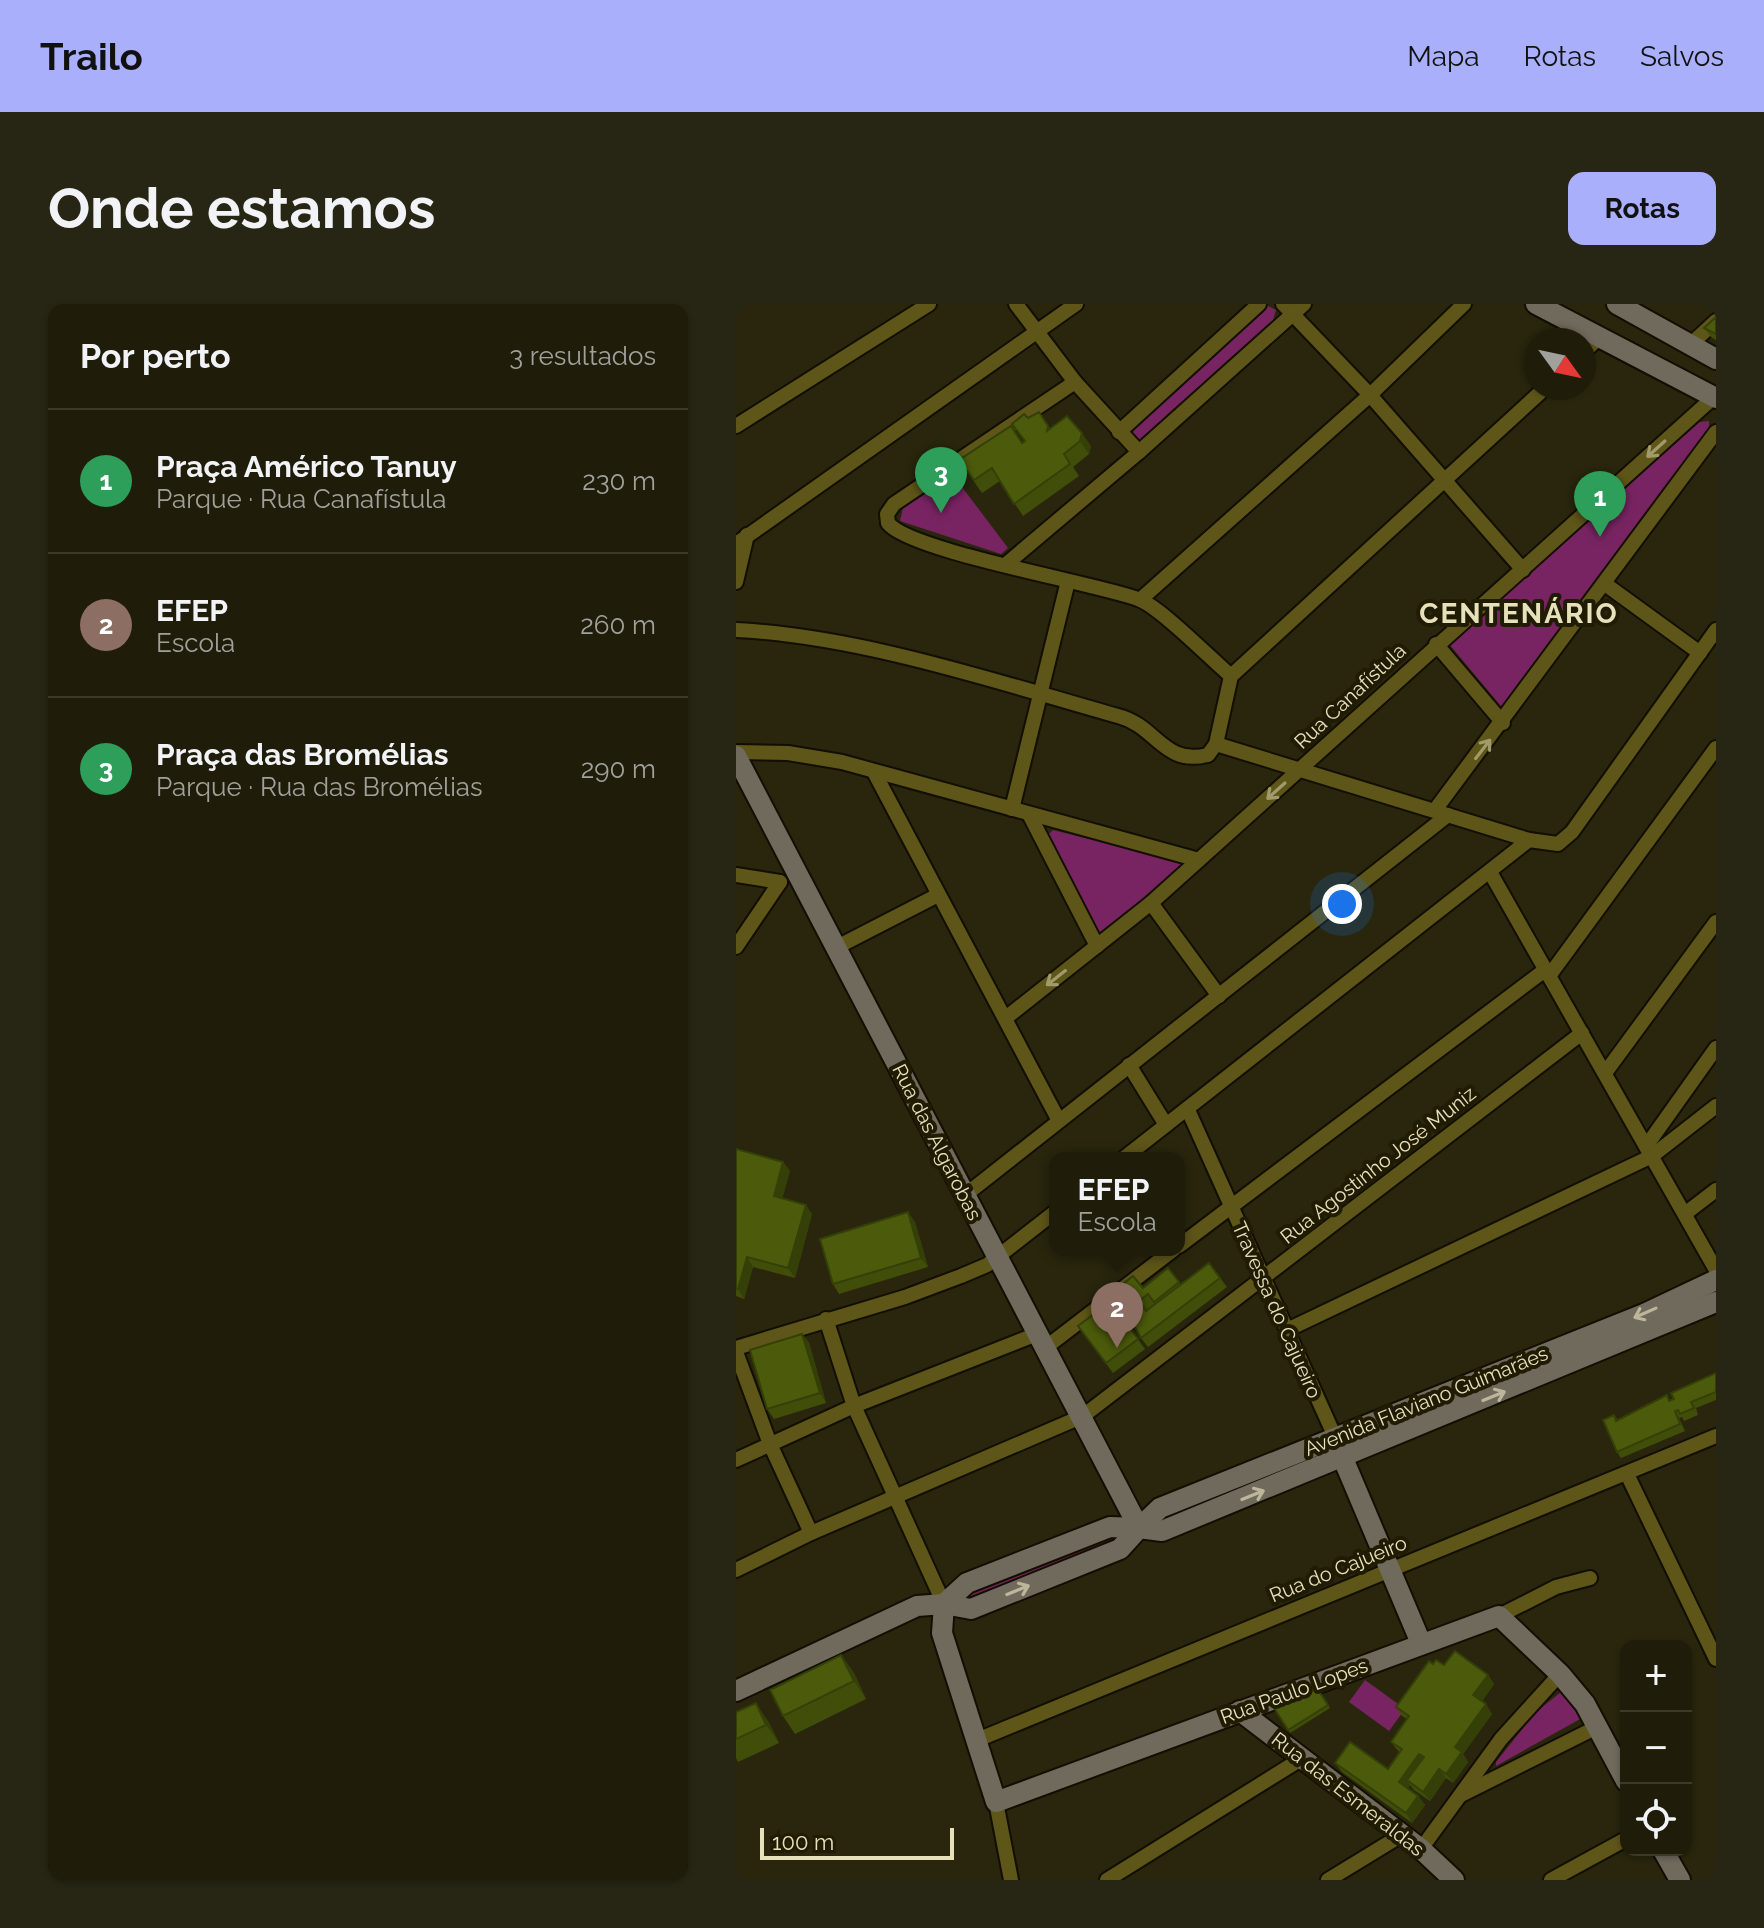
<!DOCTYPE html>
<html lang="pt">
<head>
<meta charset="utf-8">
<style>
  body { margin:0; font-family:Raleway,sans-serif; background:#272513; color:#f1f3f6 }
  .controls { position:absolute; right:24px; bottom:24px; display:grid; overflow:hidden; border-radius:16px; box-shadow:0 2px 6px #0004 }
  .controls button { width:72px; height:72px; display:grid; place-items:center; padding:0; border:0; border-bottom:2px solid #3c3a2b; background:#1f1c0a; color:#f1f3f6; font:40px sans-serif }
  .compass { position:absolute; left:788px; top:24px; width:72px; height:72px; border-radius:50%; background:#1f1c0a; box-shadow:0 2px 6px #0004; rotate:123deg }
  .scale { position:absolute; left:24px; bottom:20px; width:194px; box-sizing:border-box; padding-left:8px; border:4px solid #e6e0bb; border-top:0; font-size:22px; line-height:28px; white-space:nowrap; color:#e6e0bb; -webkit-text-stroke:6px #201c04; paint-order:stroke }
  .you { position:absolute; left:606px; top:600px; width:28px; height:28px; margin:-20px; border:6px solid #fff; border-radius:50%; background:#1a73e8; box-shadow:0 0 0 12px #1a73e833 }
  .badge { display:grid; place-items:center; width:52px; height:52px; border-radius:50%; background:#aaaffb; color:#fff; font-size:26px; font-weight:700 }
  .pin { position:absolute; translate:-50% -66px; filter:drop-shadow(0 2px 4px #0008) }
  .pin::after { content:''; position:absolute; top:42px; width:28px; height:24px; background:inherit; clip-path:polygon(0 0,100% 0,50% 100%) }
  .popup { position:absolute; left:313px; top:848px; width:136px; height:104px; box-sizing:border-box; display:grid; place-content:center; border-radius:16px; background:#1f1c0a; filter:drop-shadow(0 2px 6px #0005); font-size:26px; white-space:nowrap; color:#a1a19c }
  .popup b { font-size:30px; color:#f1f3f6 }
  .popup::after { content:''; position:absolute; left:50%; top:100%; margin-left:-16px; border:16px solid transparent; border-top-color:#1f1c0a }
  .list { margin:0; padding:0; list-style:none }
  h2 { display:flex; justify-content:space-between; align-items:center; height:104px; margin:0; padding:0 32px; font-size:34px }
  h2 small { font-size:26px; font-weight:400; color:#a1a19c }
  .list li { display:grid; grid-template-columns:52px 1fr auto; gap:24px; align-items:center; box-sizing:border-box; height:144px; padding:0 32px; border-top:2px solid #3c3a2b }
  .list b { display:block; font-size:30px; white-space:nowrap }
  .list p { margin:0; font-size:26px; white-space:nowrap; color:#a1a19c }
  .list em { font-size:26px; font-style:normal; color:#a1a19c }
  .icon { flex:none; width:44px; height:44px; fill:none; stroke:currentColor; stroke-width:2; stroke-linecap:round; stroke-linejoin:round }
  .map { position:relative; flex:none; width:980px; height:1576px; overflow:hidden; border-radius:16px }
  header { display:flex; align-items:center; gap:48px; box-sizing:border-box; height:112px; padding:0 40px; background:#aaaffb; color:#111 }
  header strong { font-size:38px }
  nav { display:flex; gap:44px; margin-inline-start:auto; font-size:28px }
  .intro { display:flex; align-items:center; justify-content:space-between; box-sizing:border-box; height:192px; padding:0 48px }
  h1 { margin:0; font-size:56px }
  .button { padding:20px 36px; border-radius:16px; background:#aaaffb; color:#111; font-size:28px; font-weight:700 }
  main { display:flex; gap:48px; padding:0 48px }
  aside { flex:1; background:#1f1c0a; border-radius:16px; box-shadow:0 2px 6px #0004 }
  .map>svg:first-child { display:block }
  .green { fill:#792462 }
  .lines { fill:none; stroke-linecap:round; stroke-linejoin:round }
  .street-casing { stroke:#120e00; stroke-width:18 }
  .secondary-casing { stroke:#120e00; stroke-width:24 }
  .street { stroke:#5e5518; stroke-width:14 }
  .secondary { stroke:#6f6a5c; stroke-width:20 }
  .wall { fill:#404e09 }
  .shaded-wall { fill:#344008 }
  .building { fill:#4b5b0b; stroke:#344008; stroke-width:2 }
  .oneway { stroke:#a29a6a }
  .oneway2 { stroke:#bcb79a }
  .labels { text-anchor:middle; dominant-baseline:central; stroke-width:8; stroke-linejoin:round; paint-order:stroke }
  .street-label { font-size:20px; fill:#e6e0bb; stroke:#201c04 }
  .district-label { font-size:28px; font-weight:bold; letter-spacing:2px; fill:#e6e0bb; stroke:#201c04 }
</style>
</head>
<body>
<header>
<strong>Trailo</strong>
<nav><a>Mapa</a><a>Rotas</a><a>Salvos</a></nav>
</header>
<div class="intro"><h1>Onde estamos</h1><a class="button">Rotas</a></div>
<main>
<aside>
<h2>Por perto<small>3 resultados</small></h2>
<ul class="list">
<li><span class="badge" style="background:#2e9e5b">1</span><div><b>Praça Américo Tanuy</b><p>Parque · Rua Canafístula</p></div><em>230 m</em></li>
<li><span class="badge" style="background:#8d6e63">2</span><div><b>EFEP</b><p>Escola</p></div><em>260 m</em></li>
<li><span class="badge" style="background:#2e9e5b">3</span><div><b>Praça das Bromélias</b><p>Parque · Rua das Bromélias</p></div><em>290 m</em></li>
</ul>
</aside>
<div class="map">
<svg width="980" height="1576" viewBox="0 0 980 1576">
  <rect width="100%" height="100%" fill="#29260d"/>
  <!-- green -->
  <g class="green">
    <polygon points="530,1 540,6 536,19 405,136 400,136 393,128"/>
    <polygon points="973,117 973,126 769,407 713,340 963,118"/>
    <polygon points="217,171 272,244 265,250 164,217 167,204"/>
    <polygon points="317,526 445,558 446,564 365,631 311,532"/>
    <polygon points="379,1226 385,1240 228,1297 228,1285"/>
    <polygon points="629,1376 669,1405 653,1427 613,1398"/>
    <polygon points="825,1388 833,1392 846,1414 760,1462 760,1458 800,1408"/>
  </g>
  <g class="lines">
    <defs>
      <g id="street">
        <polyline points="280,0 339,78 403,148"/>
        <polyline points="547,0 634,91 787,266"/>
        <polyline points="954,41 980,17"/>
        <polyline points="848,48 864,33"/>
        <path d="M 339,78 L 158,200 L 151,210 L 152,219 C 173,247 358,279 402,295 C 423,302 475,355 495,372"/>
        <polyline points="0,122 193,0"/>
        <polyline points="383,128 523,0"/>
        <polyline points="0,240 340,0"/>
        <polyline points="269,261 403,148 568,0"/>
        <polyline points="0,278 11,231"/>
        <polyline points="869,280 964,349"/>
        <polyline points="405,295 634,91 728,0"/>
        <path d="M 0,326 C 124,332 261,378 382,412 C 421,422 427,462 472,451 L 480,440 L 495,372 L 809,84"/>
        <polyline points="700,340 767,419"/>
        <polyline points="480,440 793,536 822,540 836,528 980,326"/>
        <polyline points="0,448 52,449 106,458 463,556"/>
        <polyline points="138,468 322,815"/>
        <polyline points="276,505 332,277"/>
        <polyline points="699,506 980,128"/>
        <polyline points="293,510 361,642"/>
        <polyline points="754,568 980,966"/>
        <polyline points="0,571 44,578"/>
        <polyline points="415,599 483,692"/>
        <polyline points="0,643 44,578"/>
        <polyline points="101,643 202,591"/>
        <polyline points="813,672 980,444"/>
        <polyline points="271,713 415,599 978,93"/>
        <polyline points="393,761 430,821"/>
        <polyline points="869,769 980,618"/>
        <polyline points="452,806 599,1133"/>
        <polyline points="911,841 980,744"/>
        <polyline points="388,854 793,536"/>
        <polyline points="228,892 712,511"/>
        <polyline points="950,909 980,886"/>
        <polyline points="443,942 809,666"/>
        <polyline points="90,1015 118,1102 208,1300"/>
        <polyline points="551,1026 916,852 980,802"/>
        <polyline points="0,1044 169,993 225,972 251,961 319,908"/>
        <polyline points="309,1044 437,946"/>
        <polyline points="0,1048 34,1140 75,1229"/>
        <polyline points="0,1156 118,1102 301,1030"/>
        <polyline points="891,1170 980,1355"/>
        <polyline points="0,1266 75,1229 347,1112 846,729"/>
        <polyline points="763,1312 820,1283 854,1274"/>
        <polyline points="241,1436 980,1132"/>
        <polyline points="725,1491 861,1423"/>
        <polyline points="260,1498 275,1576"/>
        <polyline points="685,1545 765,1435 824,1370"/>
        <polyline points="371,1576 565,1455"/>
        <polyline points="592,1576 664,1532"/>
        <polyline points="815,1576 890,1535"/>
      </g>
      <g id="secondary">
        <polyline points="800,0 980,94"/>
        <polyline points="881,0 980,55"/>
        <polyline points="0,452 403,1224"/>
        <polyline points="603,1145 685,1339"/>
        <polyline points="208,1300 206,1329 260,1498 763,1312 824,1370 849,1400 890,1477"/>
        <polyline points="208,1300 231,1279 374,1223 403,1224 424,1204 908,1010 980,976"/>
        <polyline points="0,1387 181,1302 208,1300 235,1305 384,1245 403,1224 426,1227 980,998"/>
        <polyline points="504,1407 685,1545 718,1576"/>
        <polyline points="927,1546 944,1576"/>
      </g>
    </defs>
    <!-- street casing -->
    <use href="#street" class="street-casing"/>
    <!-- secondary casing -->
    <use href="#secondary" class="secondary-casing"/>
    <!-- street -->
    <use href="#street" class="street"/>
    <!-- secondary -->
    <use href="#secondary" class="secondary"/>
  </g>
  <!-- wall -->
  <g class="wall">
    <polygon points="980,13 980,36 975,33 968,24"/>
    <polygon points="292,114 355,142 353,150 337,163 343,172 287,212 264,177 246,189 223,156 286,138 288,137"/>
    <polygon points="0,845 47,858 54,867 46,895 76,910 59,974 17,963 8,995 0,992"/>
    <polygon points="179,918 192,963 103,990 97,980"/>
    <polygon points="473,959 491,983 412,1043 405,1034 398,1007 381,985 407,984 432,964 445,981"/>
    <polygon points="374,998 409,1045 377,1069 342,1022"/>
    <polygon points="66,1030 73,1039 90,1099 38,1115 31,1105"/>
    <polygon points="980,1069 980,1096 960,1104 962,1111 948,1117 946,1113 943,1114 949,1127 885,1154 881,1148 878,1111 882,1116 934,1096"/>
    <polygon points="105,1351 118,1369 130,1395 59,1430 47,1412"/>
    <polygon points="697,1360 752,1371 758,1380 746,1397 756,1410 727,1450 732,1458 717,1479 710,1474 694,1497 678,1486 674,1481 672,1484 682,1492 689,1501 676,1519 606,1468 599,1459 652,1465 663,1448 655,1438 671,1415 666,1412 660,1403"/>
    <polygon points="579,1381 594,1404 554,1429 535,1399"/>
    <polygon points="0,1408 32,1417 43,1439 2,1458 0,1454"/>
  </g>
  <!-- shaded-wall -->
  <g class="shaded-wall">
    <polygon points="346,129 355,142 353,150 344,137"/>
    <polygon points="47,858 54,867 44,902 38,892"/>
    <polygon points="70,901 76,910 59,974 52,964"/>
    <polygon points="172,908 179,918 192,963 185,954"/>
    <polygon points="11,953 17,963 8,995 2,985"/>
    <polygon points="66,1030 73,1039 90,1099 84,1089"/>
    <polygon points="105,1351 118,1369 130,1395 118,1377"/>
    <polygon points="752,1371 758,1380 744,1400 737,1391"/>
    <polygon points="20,1399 32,1417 43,1439 30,1421"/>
    <polygon points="750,1400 756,1410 727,1450 732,1458 717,1479 710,1470 719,1443"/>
    <polygon points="683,1450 690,1459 671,1476 674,1481 670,1488 663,1478"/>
    <polygon points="703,1465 710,1474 694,1497 687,1488"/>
    <polygon points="682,1492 689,1501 676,1519 670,1509"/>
  </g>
  <!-- building -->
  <g class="building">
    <polygon points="980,13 980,30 968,24"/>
    <polygon points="303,108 312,122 311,127 331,112 346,129 344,137 328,150 334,160 278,200 256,164 238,176 223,156 275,122 286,139 289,137 276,120 288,110 292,114"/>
    <polygon points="0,845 47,858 38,892 70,901 52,964 11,953 2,985 0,985"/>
    <polygon points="172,908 185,954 97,980 84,935"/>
    <polygon points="473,959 484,974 405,1034 393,1011 406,1001 410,1007"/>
    <polygon points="432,964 443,978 418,998 412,990 396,1003 381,985 397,972 407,984"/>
    <polygon points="374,998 402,1035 370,1059 342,1022"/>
    <polygon points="66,1030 84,1089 31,1105 14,1046"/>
    <polygon points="980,1069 980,1088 955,1098 958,1104 944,1110 942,1106 939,1107 944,1120 881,1148 867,1116 878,1111 880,1117 931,1091 933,1097 938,1095 935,1089"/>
    <polygon points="719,1347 752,1371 737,1391 750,1400 719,1443 726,1448 710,1470 703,1465 687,1488 671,1476 688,1453 683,1450 663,1478 682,1492 670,1509 599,1459 614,1438 652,1465 666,1445 655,1438 673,1412 660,1403 693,1357 697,1360 700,1356 708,1361"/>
    <polygon points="105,1351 118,1377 47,1412 34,1386"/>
    <polygon points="579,1381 592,1401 552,1426 535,1399"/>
    <polygon points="20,1399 30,1421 0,1435 0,1408"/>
  </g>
  <!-- one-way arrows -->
  <defs><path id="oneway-shaft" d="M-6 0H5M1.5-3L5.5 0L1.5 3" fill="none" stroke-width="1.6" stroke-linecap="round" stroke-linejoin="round" transform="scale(2)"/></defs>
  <g class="oneway">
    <use href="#oneway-shaft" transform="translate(920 145) rotate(138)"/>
    <use href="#oneway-shaft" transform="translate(747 445) rotate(-52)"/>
    <use href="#oneway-shaft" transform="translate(540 487) rotate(138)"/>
    <use href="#oneway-shaft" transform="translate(320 674) rotate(142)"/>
  </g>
  <g class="oneway2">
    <use href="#oneway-shaft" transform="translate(909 1009) rotate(156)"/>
    <use href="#oneway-shaft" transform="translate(758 1092) rotate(-22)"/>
    <use href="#oneway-shaft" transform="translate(517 1191) rotate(-22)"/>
    <use href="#oneway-shaft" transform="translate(282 1286) rotate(-22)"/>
  </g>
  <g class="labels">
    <!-- street labels -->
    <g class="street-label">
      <text transform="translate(614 392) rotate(-43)">Rua Canafístula</text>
      <text transform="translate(201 838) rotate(63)">Rua das Algarobas</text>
      <text transform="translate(642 861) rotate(-38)">Rua Agostinho José Muniz</text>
      <text transform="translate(541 1006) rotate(66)">Travessa do Cajueiro</text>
      <text transform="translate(690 1097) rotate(-22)">Avenida Flaviano Guimarães</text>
      <text transform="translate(602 1265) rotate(-22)">Rua do Cajueiro</text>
      <text transform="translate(558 1387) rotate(-20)">Rua Paulo Lopes</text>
      <text transform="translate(612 1490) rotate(38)">Rua das Esmeraldas</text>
    </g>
    <!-- district labels -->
    <g class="district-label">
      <text x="783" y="309">CENTENÁRIO</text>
    </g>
  </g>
</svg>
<div class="controls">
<button>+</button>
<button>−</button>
<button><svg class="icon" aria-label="locate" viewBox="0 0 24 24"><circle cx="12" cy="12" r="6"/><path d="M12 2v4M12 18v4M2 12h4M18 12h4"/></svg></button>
</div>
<svg class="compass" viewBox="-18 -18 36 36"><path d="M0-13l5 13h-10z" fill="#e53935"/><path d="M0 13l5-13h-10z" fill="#a1a19c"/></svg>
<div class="scale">100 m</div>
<div class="you"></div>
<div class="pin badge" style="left:864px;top:233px;background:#2e9e5b">1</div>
<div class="pin badge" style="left:381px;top:1044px;background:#8d6e63">2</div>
<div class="popup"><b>EFEP</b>Escola</div>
<div class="pin badge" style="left:205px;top:209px;background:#2e9e5b">3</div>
</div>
</main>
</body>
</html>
